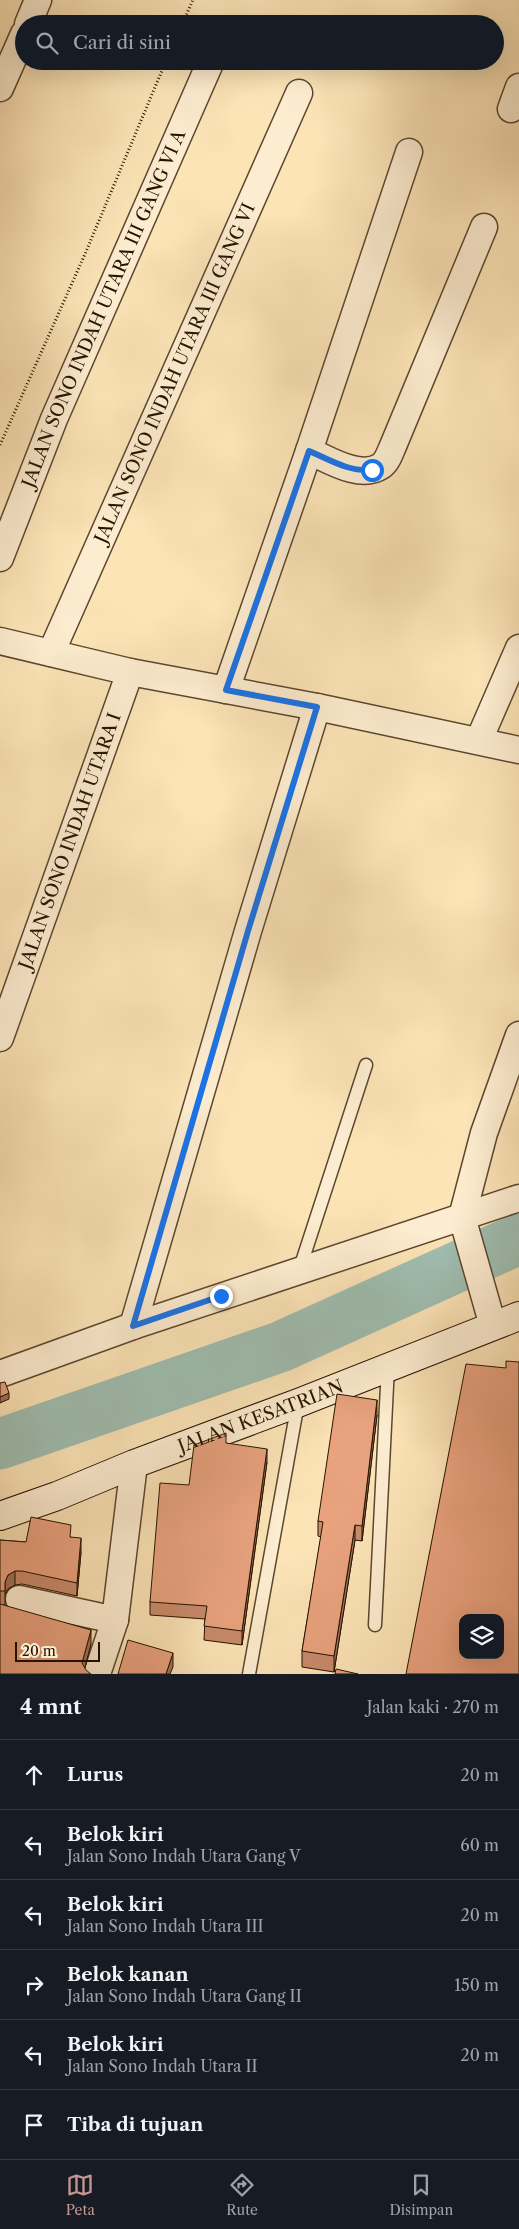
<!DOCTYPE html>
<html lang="id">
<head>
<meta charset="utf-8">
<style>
  body { margin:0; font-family:"Libre Caslon Text",serif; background:#242831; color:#f1f3f6 }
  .controls { position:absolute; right:15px; bottom:15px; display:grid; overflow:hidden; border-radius:10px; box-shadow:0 5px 20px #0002 }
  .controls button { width:45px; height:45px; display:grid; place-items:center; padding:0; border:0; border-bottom:1px solid #363941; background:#171b24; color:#f1f3f6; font:25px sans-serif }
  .scale { position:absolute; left:15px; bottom:12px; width:85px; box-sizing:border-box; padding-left:5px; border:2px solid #271302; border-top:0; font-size:14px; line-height:18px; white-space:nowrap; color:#271302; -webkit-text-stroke:4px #fdedd0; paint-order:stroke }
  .stop { position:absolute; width:15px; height:15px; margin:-11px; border:4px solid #1a73e8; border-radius:50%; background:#fff }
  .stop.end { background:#1a73e8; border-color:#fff; box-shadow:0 1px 5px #0008 }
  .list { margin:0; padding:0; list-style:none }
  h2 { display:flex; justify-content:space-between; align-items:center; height:65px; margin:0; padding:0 20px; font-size:21px }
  h2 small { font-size:16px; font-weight:400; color:#9ea1a6 }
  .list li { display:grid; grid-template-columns:32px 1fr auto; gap:15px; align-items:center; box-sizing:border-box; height:70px; padding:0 20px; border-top:1px solid #363941 }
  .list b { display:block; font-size:19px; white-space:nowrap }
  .list p { margin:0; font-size:16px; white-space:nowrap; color:#9ea1a6 }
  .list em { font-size:16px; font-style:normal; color:#9ea1a6 }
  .icon { flex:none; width:28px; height:28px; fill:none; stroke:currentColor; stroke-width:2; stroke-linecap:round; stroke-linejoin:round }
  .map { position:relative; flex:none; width:519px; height:1674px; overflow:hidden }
  .search { position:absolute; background:#171b24; box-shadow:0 5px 20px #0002; left:15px; right:15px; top:15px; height:55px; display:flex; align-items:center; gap:12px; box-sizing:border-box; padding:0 18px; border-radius:28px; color:#9ea1a6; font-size:19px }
  .sheet { height:485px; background:#171b24 }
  nav { display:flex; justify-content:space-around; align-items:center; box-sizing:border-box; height:70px; border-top:1px solid #363941; background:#171b24; font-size:14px; color:#9ea1a6 }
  nav a { display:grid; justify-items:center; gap:2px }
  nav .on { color:#c59692 }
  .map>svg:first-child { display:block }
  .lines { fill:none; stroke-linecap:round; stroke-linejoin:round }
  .river { stroke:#9fbeb1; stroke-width:51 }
  .lane-casing { stroke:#5c472f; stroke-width:15 }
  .street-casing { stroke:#5c472f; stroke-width:29 }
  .secondary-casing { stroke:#271302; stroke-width:30 }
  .path { stroke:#271302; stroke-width:3; stroke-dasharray:1 2.5; stroke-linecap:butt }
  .lane { stroke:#fdedd0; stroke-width:12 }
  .street { stroke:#fdedd0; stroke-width:26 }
  .secondary { stroke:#fdedd0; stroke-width:28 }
  .wall { fill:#c88b6c; stroke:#271302 }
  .shaded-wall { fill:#a27158; stroke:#271302 }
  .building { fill:#e8a27e; stroke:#271302; fill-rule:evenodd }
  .route { stroke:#1a73e8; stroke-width:6 }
  .labels { text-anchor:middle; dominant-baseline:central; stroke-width:4; stroke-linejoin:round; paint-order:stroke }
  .street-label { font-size:18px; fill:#271302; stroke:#fdedd0 }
</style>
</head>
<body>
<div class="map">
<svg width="519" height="1674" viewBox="0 0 519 1674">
  <rect width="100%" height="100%" fill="#fce4b7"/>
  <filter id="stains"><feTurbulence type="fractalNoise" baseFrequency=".004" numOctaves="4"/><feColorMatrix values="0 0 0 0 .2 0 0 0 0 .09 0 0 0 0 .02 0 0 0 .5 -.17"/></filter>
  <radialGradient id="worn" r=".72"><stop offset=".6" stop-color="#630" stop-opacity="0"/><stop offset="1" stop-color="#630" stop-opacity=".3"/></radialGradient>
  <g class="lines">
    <!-- river -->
    <polyline class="river" points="0,1444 280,1347 519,1239"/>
    <defs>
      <g id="lane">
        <polyline points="299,1271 366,1065"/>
        <polyline points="375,1625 388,1366"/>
        <polyline points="249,1674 298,1403"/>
      </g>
      <g id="street">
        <polyline points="28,24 38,0"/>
        <polyline points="0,88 24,34"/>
        <polyline points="511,109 519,87"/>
        <path d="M 309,451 C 328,459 360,480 381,466 C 387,462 390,453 393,446 L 484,227"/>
        <path id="s1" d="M 0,558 L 54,419 L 211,61"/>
        <polyline points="0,641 130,672 317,707 519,750"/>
        <path id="s2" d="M 51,653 L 299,93"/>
        <polyline points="226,690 309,451 409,152"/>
        <polyline points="479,740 519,648"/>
        <path id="s3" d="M 0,1038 L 130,672"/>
        <polyline points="462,1217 484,1133 519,1035"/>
        <polyline points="462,1217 493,1326"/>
        <polyline points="133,1326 248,931 317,707"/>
        <polyline points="0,1374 133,1326 519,1198"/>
        <polyline points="19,1599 115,1620"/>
        <polyline points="97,1674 115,1620 134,1464"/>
      </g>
      <g id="secondary">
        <path id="s4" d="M 0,1516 L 57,1496 L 134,1464 L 298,1403 L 519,1316"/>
      </g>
    </defs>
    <!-- lane casing -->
    <use href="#lane" class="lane-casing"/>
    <!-- street casing -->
    <use href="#street" class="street-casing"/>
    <!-- secondary casing -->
    <use href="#secondary" class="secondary-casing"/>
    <!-- path -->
    <g class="path">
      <polyline points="182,24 193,0"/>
      <polyline points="0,445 85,254 166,61"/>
    </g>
    <!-- lane -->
    <use href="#lane" class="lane"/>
    <!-- street -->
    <use href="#street" class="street"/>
    <!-- secondary -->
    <use href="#secondary" class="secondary"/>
  </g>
  <!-- wall -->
  <g class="wall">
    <polygon points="377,1415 362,1541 355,1540 334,1672 302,1667 302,1651 321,1537 318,1536 318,1521"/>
    <polygon points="226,1443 267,1462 242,1645 204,1640 205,1619 150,1615 150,1602 189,1485"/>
    <polygon points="71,1537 81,1552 77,1596 22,1584 15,1585 8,1589 5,1594 5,1605 1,1605 91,1644 85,1668 0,1674 0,1540 26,1542"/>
  </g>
  <!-- shaded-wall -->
  <g class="shaded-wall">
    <polygon points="9,1393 9,1399 0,1403 0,1397"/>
    <polygon points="377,1400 377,1415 362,1541 362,1526"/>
    <polygon points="267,1449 267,1462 242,1645 242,1631"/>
    <polygon points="355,1525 355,1540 334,1672 334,1656"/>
    <polygon points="81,1538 81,1552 77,1596 77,1583"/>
    <polygon points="15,1571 15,1585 8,1589 5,1594 5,1582 8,1575"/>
    <polygon points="91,1630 91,1644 83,1674 82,1663"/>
    <polygon points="173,1653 173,1667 170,1674 166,1674"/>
  </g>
  <!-- building -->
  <g class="building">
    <path d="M 506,1361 L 519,1362 L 519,1674 L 406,1674 L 466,1364 L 506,1368 ZM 463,1618 L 500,1618 L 500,1655 L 463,1655 Z"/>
    <polygon points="5,1382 9,1393 0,1397 0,1383"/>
    <polygon points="337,1394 377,1400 362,1526 355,1525 334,1656 302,1651 323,1522 318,1521"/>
    <polygon points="226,1433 226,1443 267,1449 242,1631 204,1626 207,1606 150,1602 160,1483 189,1485 194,1445"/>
    <polygon points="31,1517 71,1525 70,1537 81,1538 77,1583 22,1571 15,1571 8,1575 5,1582 5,1591 0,1591 0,1540 26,1542"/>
    <polygon points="0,1604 91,1630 82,1663 86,1670 91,1674 0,1674"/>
    <polygon points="128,1640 173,1653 166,1674 118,1674"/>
    <polygon points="336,1669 358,1674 335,1674"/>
  </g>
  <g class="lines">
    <!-- route -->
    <path class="route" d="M 221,1296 L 133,1326 L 248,931 L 317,707 L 226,690 L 309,451 C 330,460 349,472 372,470"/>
  </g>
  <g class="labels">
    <!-- street labels -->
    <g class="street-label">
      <text stroke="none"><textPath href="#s1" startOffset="270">JALAN SONO INDAH UTARA III GANG VI A</textPath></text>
      <text stroke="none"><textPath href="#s2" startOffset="306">JALAN SONO INDAH UTARA III GANG VI</textPath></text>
      <text stroke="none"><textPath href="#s3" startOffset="209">JALAN SONO INDAH UTARA I</textPath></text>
      <text stroke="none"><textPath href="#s4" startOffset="279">JALAN KESATRIAN</textPath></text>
    </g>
  </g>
  <rect width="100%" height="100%" filter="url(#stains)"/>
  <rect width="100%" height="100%" fill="url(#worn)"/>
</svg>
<div class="controls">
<button><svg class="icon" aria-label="layers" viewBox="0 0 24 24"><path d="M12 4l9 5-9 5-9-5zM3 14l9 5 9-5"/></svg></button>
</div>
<div class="scale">20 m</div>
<div class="stop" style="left:372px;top:470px"></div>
<div class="stop end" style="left:221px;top:1296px"></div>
<div class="search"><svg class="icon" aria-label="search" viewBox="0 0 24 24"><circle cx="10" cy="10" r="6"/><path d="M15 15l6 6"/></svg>Cari di sini</div>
</div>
<section class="sheet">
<h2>4 mnt<small>Jalan kaki · 270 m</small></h2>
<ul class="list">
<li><svg class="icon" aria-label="ahead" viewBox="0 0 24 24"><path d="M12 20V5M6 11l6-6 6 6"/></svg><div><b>Lurus</b></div><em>20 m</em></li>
<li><svg class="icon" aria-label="left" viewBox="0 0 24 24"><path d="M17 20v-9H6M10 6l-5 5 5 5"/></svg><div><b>Belok kiri</b><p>Jalan Sono Indah Utara Gang V</p></div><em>60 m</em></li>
<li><svg class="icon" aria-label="left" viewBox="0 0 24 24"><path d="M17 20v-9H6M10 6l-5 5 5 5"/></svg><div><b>Belok kiri</b><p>Jalan Sono Indah Utara III</p></div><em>20 m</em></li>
<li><svg class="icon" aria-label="right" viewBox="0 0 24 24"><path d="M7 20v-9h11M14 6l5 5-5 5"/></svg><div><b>Belok kanan</b><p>Jalan Sono Indah Utara Gang II</p></div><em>150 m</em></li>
<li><svg class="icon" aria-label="left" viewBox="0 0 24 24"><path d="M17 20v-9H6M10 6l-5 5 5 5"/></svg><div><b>Belok kiri</b><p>Jalan Sono Indah Utara II</p></div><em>20 m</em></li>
<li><svg class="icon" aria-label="arrive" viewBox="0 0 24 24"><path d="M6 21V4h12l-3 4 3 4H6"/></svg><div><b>Tiba di tujuan</b></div></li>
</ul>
</section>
<nav>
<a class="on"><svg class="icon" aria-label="map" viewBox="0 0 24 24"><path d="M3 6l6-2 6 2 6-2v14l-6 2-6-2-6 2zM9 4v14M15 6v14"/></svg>Peta</a>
<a><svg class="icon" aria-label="directions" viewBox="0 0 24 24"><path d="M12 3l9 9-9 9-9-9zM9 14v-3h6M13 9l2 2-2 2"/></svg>Rute</a>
<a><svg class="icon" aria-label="saved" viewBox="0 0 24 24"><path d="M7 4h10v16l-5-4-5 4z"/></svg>Disimpan</a>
</nav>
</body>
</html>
